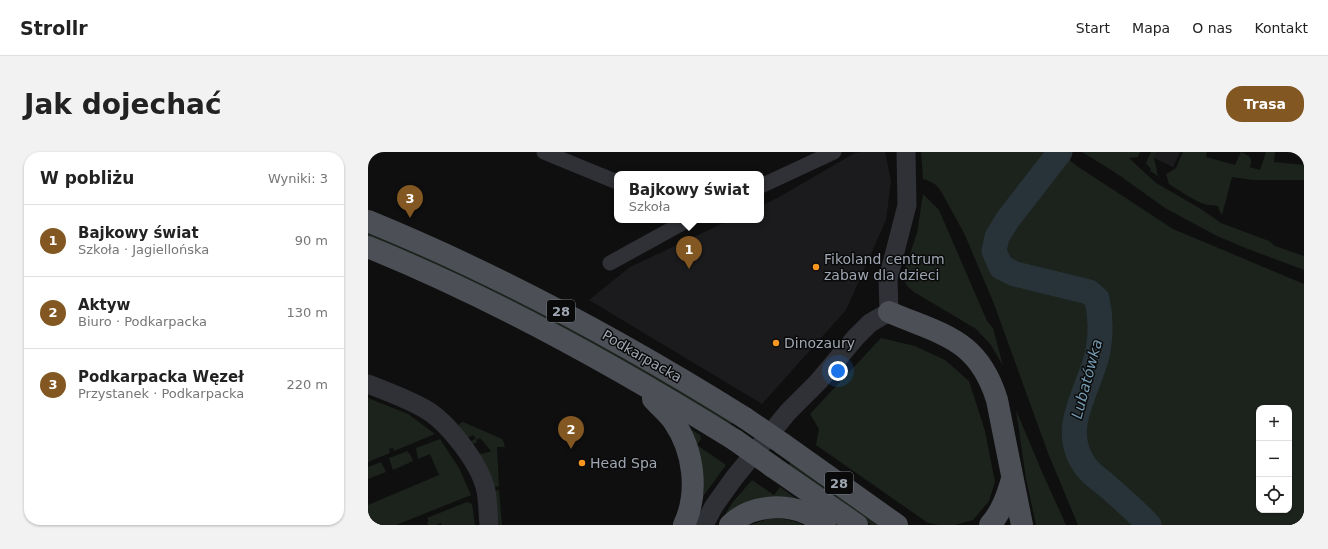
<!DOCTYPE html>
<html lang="pl">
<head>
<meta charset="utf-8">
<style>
  body { margin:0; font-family:"DejaVu Sans",sans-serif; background:#f2f2f2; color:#222 }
  .controls { position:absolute; right:12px; bottom:12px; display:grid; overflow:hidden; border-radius:8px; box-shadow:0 1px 3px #0004 }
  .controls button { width:36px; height:36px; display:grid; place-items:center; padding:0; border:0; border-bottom:1px solid #e0e0e0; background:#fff; color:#222; font:20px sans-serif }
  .you { position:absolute; left:470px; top:219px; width:14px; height:14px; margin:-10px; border:3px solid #fff; border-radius:50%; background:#1a73e8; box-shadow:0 0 0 6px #1a73e833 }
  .badge { display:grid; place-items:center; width:26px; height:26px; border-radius:50%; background:#825721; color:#fff; font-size:13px; font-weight:700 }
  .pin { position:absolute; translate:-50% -33px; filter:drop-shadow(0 1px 2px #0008) }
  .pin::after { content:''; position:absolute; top:21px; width:14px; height:12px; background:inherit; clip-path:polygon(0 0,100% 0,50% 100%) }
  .popup { position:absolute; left:246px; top:19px; width:150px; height:52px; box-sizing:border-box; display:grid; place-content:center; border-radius:8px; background:#fff; filter:drop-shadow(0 1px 3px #0005); font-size:13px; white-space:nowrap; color:#767676 }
  .popup b { font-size:15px; color:#222 }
  .popup::after { content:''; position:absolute; left:50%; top:100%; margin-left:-8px; border:8px solid transparent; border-top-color:#fff }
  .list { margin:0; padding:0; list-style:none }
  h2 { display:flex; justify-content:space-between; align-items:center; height:52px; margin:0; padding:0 16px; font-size:17px }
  h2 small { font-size:13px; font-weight:400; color:#767676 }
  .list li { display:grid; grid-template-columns:26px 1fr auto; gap:12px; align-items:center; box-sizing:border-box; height:72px; padding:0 16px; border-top:1px solid #e0e0e0 }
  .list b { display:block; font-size:15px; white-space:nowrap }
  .list p { margin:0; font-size:13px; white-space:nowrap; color:#767676 }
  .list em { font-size:13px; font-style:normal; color:#767676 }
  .icon { flex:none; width:22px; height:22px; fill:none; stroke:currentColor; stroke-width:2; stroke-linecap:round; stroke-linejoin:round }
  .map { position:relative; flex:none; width:936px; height:373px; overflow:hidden; border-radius:16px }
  header { display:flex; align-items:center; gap:24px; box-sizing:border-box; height:56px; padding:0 20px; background:#fff; border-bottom:1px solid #e0e0e0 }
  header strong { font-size:19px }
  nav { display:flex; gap:22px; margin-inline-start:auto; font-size:14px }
  .intro { display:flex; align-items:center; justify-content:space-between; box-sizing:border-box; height:96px; padding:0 24px }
  h1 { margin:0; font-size:28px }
  .button { padding:10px 18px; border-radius:16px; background:#825721; color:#fff; font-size:14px; font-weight:700 }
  main { display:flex; gap:24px; padding:0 24px }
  aside { flex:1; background:#fff; border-radius:16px; box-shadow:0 1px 3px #0004 }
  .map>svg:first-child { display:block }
  .built { fill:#1b1b1d }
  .green { fill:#1b231c; fill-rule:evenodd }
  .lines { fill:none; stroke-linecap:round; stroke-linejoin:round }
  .river { stroke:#283339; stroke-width:25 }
  .minor { stroke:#303136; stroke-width:15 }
  .tertiary { stroke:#303136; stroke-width:19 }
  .primary { stroke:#4c4f55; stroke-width:22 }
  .primary-bridge { stroke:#4c4f55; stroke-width:22 }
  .poi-dot { fill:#f79720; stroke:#0a0a0b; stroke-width:1.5 }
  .labels { text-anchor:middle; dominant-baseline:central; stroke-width:3; stroke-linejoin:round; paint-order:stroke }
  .shield { fill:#0a0a0b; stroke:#727880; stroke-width:1 }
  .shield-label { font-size:13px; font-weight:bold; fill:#9fa7b2 }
  .poi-label { font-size:14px; fill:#9fa7b2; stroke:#0a0a0b; text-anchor:start }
  .street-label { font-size:14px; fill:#9fa7b2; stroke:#0a0a0b }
  .water-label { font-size:15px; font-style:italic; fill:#749aaf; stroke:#0a0a0b }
</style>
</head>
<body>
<header>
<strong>Strollr</strong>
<nav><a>Start</a><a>Mapa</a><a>O nas</a><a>Kontakt</a></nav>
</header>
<div class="intro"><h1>Jak dojechać</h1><a class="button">Trasa</a></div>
<main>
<aside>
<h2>W pobliżu<small>Wyniki: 3</small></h2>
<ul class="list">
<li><span class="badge">1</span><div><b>Bajkowy świat</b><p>Szkoła · Jagiellońska</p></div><em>90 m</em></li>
<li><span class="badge">2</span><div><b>Aktyw</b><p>Biuro · Podkarpacka</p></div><em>130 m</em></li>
<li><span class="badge">3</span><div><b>Podkarpacka Węzeł</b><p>Przystanek · Podkarpacka</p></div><em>220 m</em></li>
</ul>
</aside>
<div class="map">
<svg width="936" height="373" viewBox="0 0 936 373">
  <rect width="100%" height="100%" fill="#0f0f10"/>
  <!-- built -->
  <g class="built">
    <polygon points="494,0 517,0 523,29 518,68 478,158 394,252 221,148 262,115 362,68 393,68 393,54 411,45 487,1"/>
    <polygon points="789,0 812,0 805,15 786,6"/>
  </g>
  <!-- green -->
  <g class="green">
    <path d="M 553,0 L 691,0 L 709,14 L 805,77 L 936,132 L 936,373 L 710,373 L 680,301 L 626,152 L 597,83 L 574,41 L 568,33 L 561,29 L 555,27 ZM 891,256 L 921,256 L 921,358 L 891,358 Z"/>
    <polygon points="714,0 772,0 770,5 761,6 788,31 833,57 853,71 901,89 907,94 936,104 936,118 880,97 849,84 797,56 748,21"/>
    <polygon points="783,0 789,0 786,6 790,24 782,19 783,17 778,11"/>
    <path d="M 815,0 L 839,0 L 838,5 L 867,13 L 873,0 C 882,4 885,5 882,15 L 892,18 L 898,0 L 907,0 L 906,10 L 936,13 L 936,28 L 885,28 L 864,25 L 854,63 L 851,58 L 850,54 C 846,53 844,53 841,53 C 832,53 809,37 801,32 L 798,22 L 808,16 Z"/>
    <polygon points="555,42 571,58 619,169 625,176 635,214 623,193 608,177 546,140 539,134 536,128 537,117 549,81"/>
    <polygon points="0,79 177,160 365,269 361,275 0,87"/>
    <polygon points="513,186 547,194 577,208 601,229 617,279 627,330 621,349 605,368 587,373 572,373 560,371 448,293 451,277 442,262"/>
    <polygon points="0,246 40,262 67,282 26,299 25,296 21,297 22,301 0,310"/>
    <polygon points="648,258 674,320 698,373 668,373 658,327"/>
    <polygon points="95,270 132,286 135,288 137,295 129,295 131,334 125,336 110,303 114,301 115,302 119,300 119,301 123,299 112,286 108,288 109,290 104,293 102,290 108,286 105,283 99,286 91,275 91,272"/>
    <polygon points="318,274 332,283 333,287 329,293 358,313 331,350"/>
    <polygon points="72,287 91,316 103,343 28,373 0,373 0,353 71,323 62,302 50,307 48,296"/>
    <polygon points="40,299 41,302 42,302 45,309 25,318 21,306"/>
    <polygon points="424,308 515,373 503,373 420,314"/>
    <polygon points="13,310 18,320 0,327 0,315"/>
    <polygon points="384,328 406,343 412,335 436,352 351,373 364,351"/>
    <polygon points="131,338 134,373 131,373 126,339"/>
    <polygon points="99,350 104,352 107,373 74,373 73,371 69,373 60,373 59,370 61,369 59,366"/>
    <path d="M 400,367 C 412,366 424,367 435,373 L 382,373 Z"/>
  </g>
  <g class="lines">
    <!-- river -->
    <path class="river" d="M 692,0 L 640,67 L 629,85 L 626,99 L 633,115 L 647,122 L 721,140 L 729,147 C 733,165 733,182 730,199 C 722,239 689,276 718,315 C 723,322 732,328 738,333 C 753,346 768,359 781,373"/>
    <!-- minor -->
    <g class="minor">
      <polyline points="176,0 249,30"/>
      <polyline points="393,34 466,0"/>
      <polyline points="242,111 320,68"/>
    </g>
    <!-- tertiary -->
    <g class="tertiary">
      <path d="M 0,232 C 18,239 40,247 57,257 C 80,270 113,313 118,339 C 120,350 120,362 121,373"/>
      <polyline points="336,373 346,354 366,326 420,260 450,230 488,185 502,171 521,160 520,127 539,53 538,0"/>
    </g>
    <!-- primary -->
    <g class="primary">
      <path d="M 0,69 C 132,123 257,191 377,266"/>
      <path d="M 0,95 C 128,147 250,215 367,288"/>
      <path d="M 521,160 C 574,183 610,186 629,248 L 654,373"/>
      <path d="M 285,247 C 292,255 301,262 306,270 C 326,299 331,341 316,373"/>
      <polyline points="415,292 529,373"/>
      <polyline points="405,315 489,373"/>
      <path d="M 362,373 C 381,354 414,351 438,361 C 445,364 451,369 457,373"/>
      <path d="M 622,373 C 634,359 639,344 644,327"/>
    </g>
    <!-- primary-bridge -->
    <g class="primary-bridge">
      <polyline points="377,266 415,292"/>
      <polyline points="367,288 405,315"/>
    </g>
  </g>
  <!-- markers -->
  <g class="poi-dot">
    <circle cx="448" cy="115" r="4"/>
    <circle cx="408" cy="191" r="4"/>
    <circle cx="214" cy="311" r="4"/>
  </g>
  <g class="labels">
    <!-- shield labels -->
    <g class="shield">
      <rect x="179" y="148" width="28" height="22" rx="3"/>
      <rect x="457" y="320" width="28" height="22" rx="3"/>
    </g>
    <g class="shield-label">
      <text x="193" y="159">28</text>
      <text x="471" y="331">28</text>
    </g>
    <!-- poi labels -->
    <g class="poi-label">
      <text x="456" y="107">Fikoland centrum<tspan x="456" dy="16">zabaw dla dzieci</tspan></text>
      <text x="416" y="191">Dinozaury</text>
      <text x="222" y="311">Head Spa</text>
    </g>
    <!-- street labels -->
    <g class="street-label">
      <text transform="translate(274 204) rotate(30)">Podkarpacka</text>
    </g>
    <!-- water labels -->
    <g class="water-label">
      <text transform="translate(719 227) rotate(-75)">Lubatówka</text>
    </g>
  </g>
</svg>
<div class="controls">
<button>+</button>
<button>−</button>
<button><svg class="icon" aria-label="locate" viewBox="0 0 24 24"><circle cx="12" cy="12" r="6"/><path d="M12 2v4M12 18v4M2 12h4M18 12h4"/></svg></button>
</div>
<div class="you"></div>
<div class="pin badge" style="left:321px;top:117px">1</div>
<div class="popup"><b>Bajkowy świat</b>Szkoła</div>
<div class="pin badge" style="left:203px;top:297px">2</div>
<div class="pin badge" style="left:42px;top:66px">3</div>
</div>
</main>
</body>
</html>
